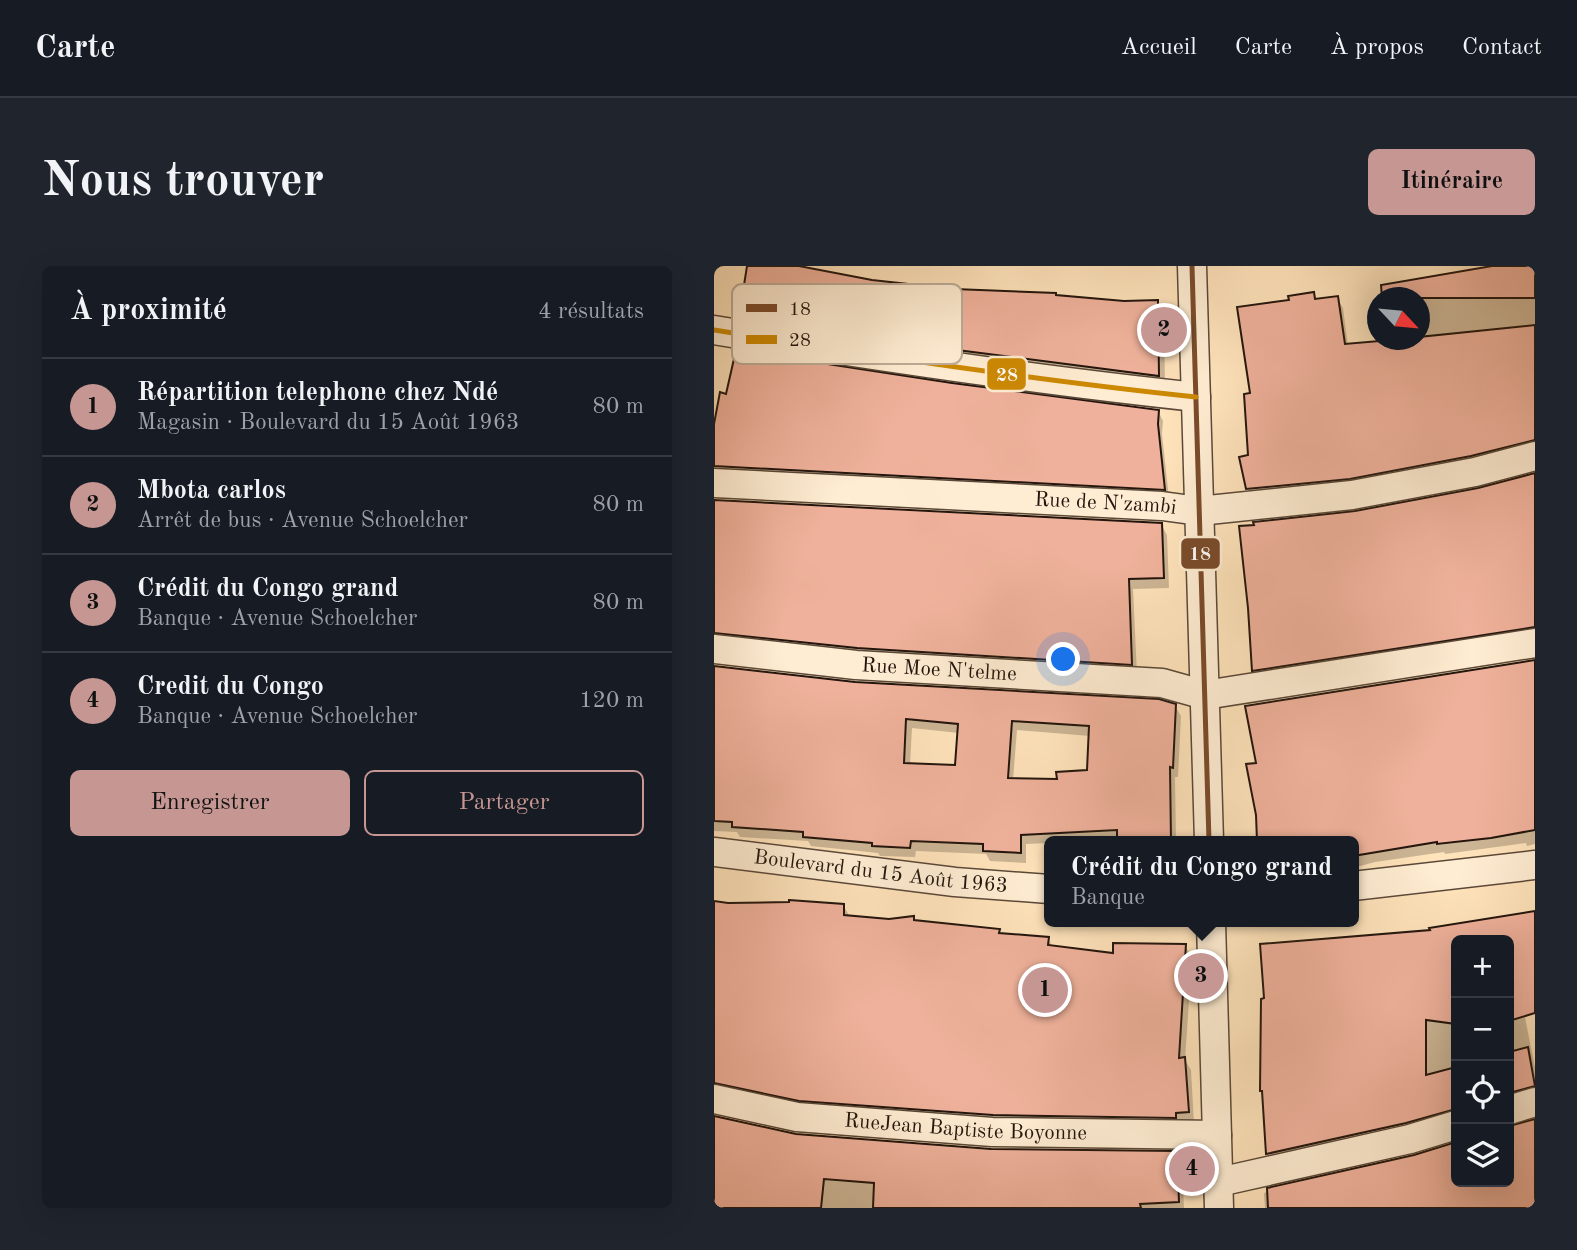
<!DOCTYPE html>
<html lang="fr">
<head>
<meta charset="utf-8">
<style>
  body { margin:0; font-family:"Old Standard TT",serif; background:#20242c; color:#f1f3f6 }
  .controls { position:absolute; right:21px; bottom:21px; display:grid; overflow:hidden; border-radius:10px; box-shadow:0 7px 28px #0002 }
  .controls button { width:63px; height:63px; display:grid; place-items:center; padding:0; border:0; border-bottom:2px solid #363941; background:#171b24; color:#f1f3f6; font:35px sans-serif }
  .compass { position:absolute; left:653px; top:21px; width:63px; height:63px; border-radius:50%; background:#171b24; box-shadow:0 7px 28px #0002; rotate:116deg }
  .you { position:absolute; left:350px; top:394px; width:24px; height:24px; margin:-18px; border:5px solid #fff; border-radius:50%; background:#1a73e8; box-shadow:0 0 0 10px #1a73e833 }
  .badge { display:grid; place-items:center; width:46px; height:46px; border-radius:50%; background:#c59692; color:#111; font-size:23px; font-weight:700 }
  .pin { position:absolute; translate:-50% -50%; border:4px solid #fff; box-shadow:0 2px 7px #0006 }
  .popup { position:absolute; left:330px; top:570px; width:315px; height:91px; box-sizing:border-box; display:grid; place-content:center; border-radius:10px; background:#171b24; filter:drop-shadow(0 2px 5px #0005); font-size:23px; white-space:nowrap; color:#9ea1a6 }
  .popup b { font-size:26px; color:#f1f3f6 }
  .popup::after { content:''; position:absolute; left:50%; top:100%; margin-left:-14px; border:14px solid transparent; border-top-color:#171b24 }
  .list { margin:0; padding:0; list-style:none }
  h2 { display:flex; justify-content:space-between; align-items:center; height:91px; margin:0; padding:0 28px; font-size:30px }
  h2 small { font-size:23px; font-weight:400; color:#9ea1a6 }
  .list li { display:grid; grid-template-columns:46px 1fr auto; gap:21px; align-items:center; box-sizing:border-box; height:98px; padding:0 28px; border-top:2px solid #363941 }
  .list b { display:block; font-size:26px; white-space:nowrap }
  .list p { margin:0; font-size:23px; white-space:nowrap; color:#9ea1a6 }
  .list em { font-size:23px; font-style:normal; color:#9ea1a6 }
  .actions { display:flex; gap:14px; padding:21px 28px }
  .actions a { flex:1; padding:16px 0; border:2px solid #c59692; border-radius:10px; text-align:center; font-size:24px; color:#c59692 }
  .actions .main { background:#c59692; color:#111 }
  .icon { flex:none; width:38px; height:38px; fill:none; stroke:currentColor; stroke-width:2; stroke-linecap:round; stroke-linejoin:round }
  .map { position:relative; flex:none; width:821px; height:942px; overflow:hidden; border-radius:10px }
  header { display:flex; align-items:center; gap:42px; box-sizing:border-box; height:98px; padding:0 35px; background:#171b24; border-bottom:2px solid #363941 }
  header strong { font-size:33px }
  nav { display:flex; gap:38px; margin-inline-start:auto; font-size:24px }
  .intro { display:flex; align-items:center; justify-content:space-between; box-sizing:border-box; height:168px; padding:0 42px }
  h1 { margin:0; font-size:49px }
  .button { padding:18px 32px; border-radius:10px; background:#c59692; color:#111; font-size:24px; font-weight:700 }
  main { display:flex; gap:42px; padding:0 42px }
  aside { flex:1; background:#171b24; border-radius:10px; box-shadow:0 7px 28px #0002 }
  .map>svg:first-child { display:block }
  .shadow { fill:#0003; fill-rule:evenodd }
  .building { fill:#efb19b; stroke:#23150d; stroke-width:2; fill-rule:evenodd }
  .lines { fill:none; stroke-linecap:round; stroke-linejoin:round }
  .street-casing { stroke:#5a4838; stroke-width:31 }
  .street { stroke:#ffedd3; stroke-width:28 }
  .bus-1-casing { stroke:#ffedd3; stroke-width:10 }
  .bus-2-casing { stroke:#ffedd3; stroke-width:10 }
  .bus-1 { stroke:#7a4b2a; stroke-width:5 }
  .bus-2 { stroke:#cd8903; stroke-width:5 }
  .labels { text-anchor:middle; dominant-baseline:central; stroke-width:5; stroke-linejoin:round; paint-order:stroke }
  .street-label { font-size:21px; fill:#23150d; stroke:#ffedd3 }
  .key { fill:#ffedd3; stroke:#bdac98; stroke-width:2 }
  .key-label { font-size:19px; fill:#23150d }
  .line-badge { stroke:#ffedd3; stroke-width:2.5 }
  .badge-label { font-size:19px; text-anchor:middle; font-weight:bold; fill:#fff }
</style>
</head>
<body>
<header>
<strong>Carte</strong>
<nav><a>Accueil</a><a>Carte</a><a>À propos</a><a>Contact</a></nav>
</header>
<div class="intro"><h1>Nous trouver</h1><a class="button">Itinéraire</a></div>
<main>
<aside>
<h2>À proximité<small>4 résultats</small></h2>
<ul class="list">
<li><span class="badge">1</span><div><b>Répartition telephone chez Ndé</b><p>Magasin · Boulevard du 15 Août 1963</p></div><em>80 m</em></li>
<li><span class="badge">2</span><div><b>Mbota carlos</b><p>Arrêt de bus · Avenue Schoelcher</p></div><em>80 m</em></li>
<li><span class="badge">3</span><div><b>Crédit du Congo grand</b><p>Banque · Avenue Schoelcher</p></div><em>80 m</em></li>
<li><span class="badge">4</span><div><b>Credit du Congo</b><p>Banque · Avenue Schoelcher</p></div><em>120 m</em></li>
</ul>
<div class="actions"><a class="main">Enregistrer</a><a>Partager</a></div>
</aside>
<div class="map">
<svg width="821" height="942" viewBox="0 0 821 942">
  <rect width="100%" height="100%" fill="#ffe3bb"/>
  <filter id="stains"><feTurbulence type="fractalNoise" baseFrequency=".00286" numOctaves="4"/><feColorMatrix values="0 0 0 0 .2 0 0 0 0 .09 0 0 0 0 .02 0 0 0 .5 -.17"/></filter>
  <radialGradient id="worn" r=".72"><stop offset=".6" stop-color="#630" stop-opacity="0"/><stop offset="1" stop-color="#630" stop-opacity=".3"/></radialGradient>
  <!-- shadow -->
  <g class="shadow">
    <polygon points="34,0 92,0 92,3 158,16 270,27 410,36 443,36 450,47 451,121 33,62 26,51"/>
    <polygon points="783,0 821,0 821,185 540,233 534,223 538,129 577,35 599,28 603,34 623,32 629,42 634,80 706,74 706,32"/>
    <polygon points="238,119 444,145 449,155 448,168 455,232 0,208 0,177"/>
    <polygon points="821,209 821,371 546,415 540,404 641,247 766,224"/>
    <polygon points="0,235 447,258 453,269 455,322 419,323 423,408 0,377"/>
    <polygon points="821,396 821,578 813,580 812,577 731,588 730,586 661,596 639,602 639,575 545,575 544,498"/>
    <path d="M 0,401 L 141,417 L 461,440 L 467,450 L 464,511 L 461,511 L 462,575 L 335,575 L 335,577 L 312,578 L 312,597 L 276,595 L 272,588 L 202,585 L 201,591 L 166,590 L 164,587 L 97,580 L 94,575 L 26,571 L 23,566 L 0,565 ZM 198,462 L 245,467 L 243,501 L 196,499 ZM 303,464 L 376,470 L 375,506 L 345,515 L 299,514 Z"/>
    <polygon points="0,636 13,639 129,639 136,651 175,655 199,652 202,656 285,665 287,669 334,673 339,681 401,689 471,680 478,691 471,794 477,804 480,857 467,862 93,845 20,829 14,818 0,775"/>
    <polygon points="794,665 821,802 821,833 795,842 795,674 742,674 742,855 560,900 553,888 550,829 552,734 548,680"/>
    <polygon points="0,852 81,869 278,884 462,887 468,897 470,942 0,942"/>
    <polygon points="821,855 821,942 551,942 550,927 701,891 742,878 742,916 795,916 795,861"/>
  </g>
  <!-- building -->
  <g class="building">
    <polygon points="33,0 85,0 158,14 240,23 342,27 342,29 410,35 444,34 445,110 243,84 25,51"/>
    <polygon points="778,0 821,0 821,32 668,32 667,19"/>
    <polygon points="600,26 601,33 624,30 631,78 677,74 705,74 705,71 821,59 821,174 757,190 636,213 532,223 525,191 534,189 530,128 536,127 523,41 575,34 574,30"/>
    <polygon points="22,84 238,117 445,144 444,158 451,224 0,200 0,158 6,126 12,128"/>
    <polygon points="821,207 821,361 538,405 534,342 525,260 540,259 539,256 641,245 764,222"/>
    <polygon points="0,234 448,257 450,312 415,313 418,399 143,382 0,367"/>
    <polygon points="821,394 821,564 777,572 723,578 723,576 639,590 639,575 543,575 542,549 532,498 542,497 531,440"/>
    <path d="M 0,400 L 141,416 L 445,433 L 462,438 L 459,502 L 456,501 L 457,575 L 403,575 L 403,564 L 307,569 L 307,587 L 269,585 L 269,578 L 197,575 L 196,582 L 158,580 L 158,577 L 89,571 L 89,566 L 18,561 L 18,556 L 0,555 ZM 192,453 L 244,458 L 241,499 L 190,497 ZM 298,455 L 375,460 L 373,504 L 342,506 L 343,513 L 294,512 Z"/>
    <polygon points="75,634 130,638 130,649 175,653 200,650 200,654 286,663 285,667 335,671 334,679 399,687 399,677 472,678 465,792 471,791 475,846 462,847 462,852 279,849 85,835 0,817 0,635 14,637 75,636"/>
    <polygon points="821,645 821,747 795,755 795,674 742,674 742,758 712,754 712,809 742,801 742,843 692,857 552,888 548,825 546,825 547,733 550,732 546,678 716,664 715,662"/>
    <polygon points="814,781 821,820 795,827 795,786"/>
    <polygon points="0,850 82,868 277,883 463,885 465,936 426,938 427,942 159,942 160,917 110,913 107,942 0,942"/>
    <polygon points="821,853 821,942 554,942 553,922 700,889 742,876 742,916 795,916 795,860"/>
  </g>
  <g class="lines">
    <defs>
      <g id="street">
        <polyline points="478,0 495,575"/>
        <path d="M 0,64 C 160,90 320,114 482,131"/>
        <path id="s1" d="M 0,217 L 448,240 L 485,245 L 638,229 L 761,206 L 821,190"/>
        <path id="s2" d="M 0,383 L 142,399 L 448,417 L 491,429 L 821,377"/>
        <path id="s3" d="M 0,586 L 241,616 L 335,623"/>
        <polyline points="639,620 821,599"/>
        <polyline points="497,656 505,942"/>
        <path id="s4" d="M 0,833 L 83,851 L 278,866 L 503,869"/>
        <polyline points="795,844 821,836"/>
        <polyline points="505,916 696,873 742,859"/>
      </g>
    </defs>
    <!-- street casing -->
    <use href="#street" class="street-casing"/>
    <!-- street -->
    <use href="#street" class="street"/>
    <defs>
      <polyline id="bus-1" points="478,0 495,575"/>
      <path id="bus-2" d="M 0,64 C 160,90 320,114 482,131"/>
    </defs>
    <!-- bus-1 casing -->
    <use href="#bus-1" class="bus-1-casing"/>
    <!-- bus-2 casing -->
    <use href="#bus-2" class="bus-2-casing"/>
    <!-- bus-1 -->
    <use href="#bus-1" class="bus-1"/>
    <!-- bus-2 -->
    <use href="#bus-2" class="bus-2"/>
  </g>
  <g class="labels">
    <!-- street labels -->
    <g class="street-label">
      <text stroke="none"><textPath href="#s1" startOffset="392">Rue de N'zambi</textPath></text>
      <text stroke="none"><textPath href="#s2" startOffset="226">Rue Moe N'telme</textPath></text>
      <text stroke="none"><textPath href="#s3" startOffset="168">Boulevard du 15 Août 1963</textPath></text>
      <text stroke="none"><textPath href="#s4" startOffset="254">RueJean Baptiste Boyonne</textPath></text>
    </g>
  </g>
  <!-- legend -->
  <rect x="18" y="18" width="230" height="80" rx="10" class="key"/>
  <rect x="32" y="38" width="31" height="8" fill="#7a4b2a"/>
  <rect x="32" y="69" width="31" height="9" fill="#cd8903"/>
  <g class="key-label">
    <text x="75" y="49">18</text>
    <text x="75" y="80">28</text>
  </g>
  <g class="line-badge">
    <rect x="272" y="91" width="41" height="34" rx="7" fill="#cd8903"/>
    <rect x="466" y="271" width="41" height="33" rx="7" fill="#7a4b2a"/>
  </g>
  <g class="badge-label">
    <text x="293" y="115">28</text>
    <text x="486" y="294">18</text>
  </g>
  <rect width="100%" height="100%" filter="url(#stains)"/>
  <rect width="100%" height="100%" fill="url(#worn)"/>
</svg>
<div class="controls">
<button>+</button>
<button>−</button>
<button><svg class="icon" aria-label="locate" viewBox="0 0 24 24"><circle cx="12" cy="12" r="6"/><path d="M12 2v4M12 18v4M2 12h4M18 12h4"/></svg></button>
<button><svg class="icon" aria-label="layers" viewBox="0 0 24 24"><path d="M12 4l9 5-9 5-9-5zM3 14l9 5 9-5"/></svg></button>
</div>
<svg class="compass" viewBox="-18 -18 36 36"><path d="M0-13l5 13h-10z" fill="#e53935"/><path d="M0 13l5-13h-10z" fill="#9ea1a6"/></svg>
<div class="you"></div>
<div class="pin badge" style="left:331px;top:724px">1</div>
<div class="pin badge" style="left:450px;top:64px">2</div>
<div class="pin badge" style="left:487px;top:710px">3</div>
<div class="popup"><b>Crédit du Congo grand</b>Banque</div>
<div class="pin badge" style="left:478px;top:903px">4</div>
</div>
</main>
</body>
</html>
